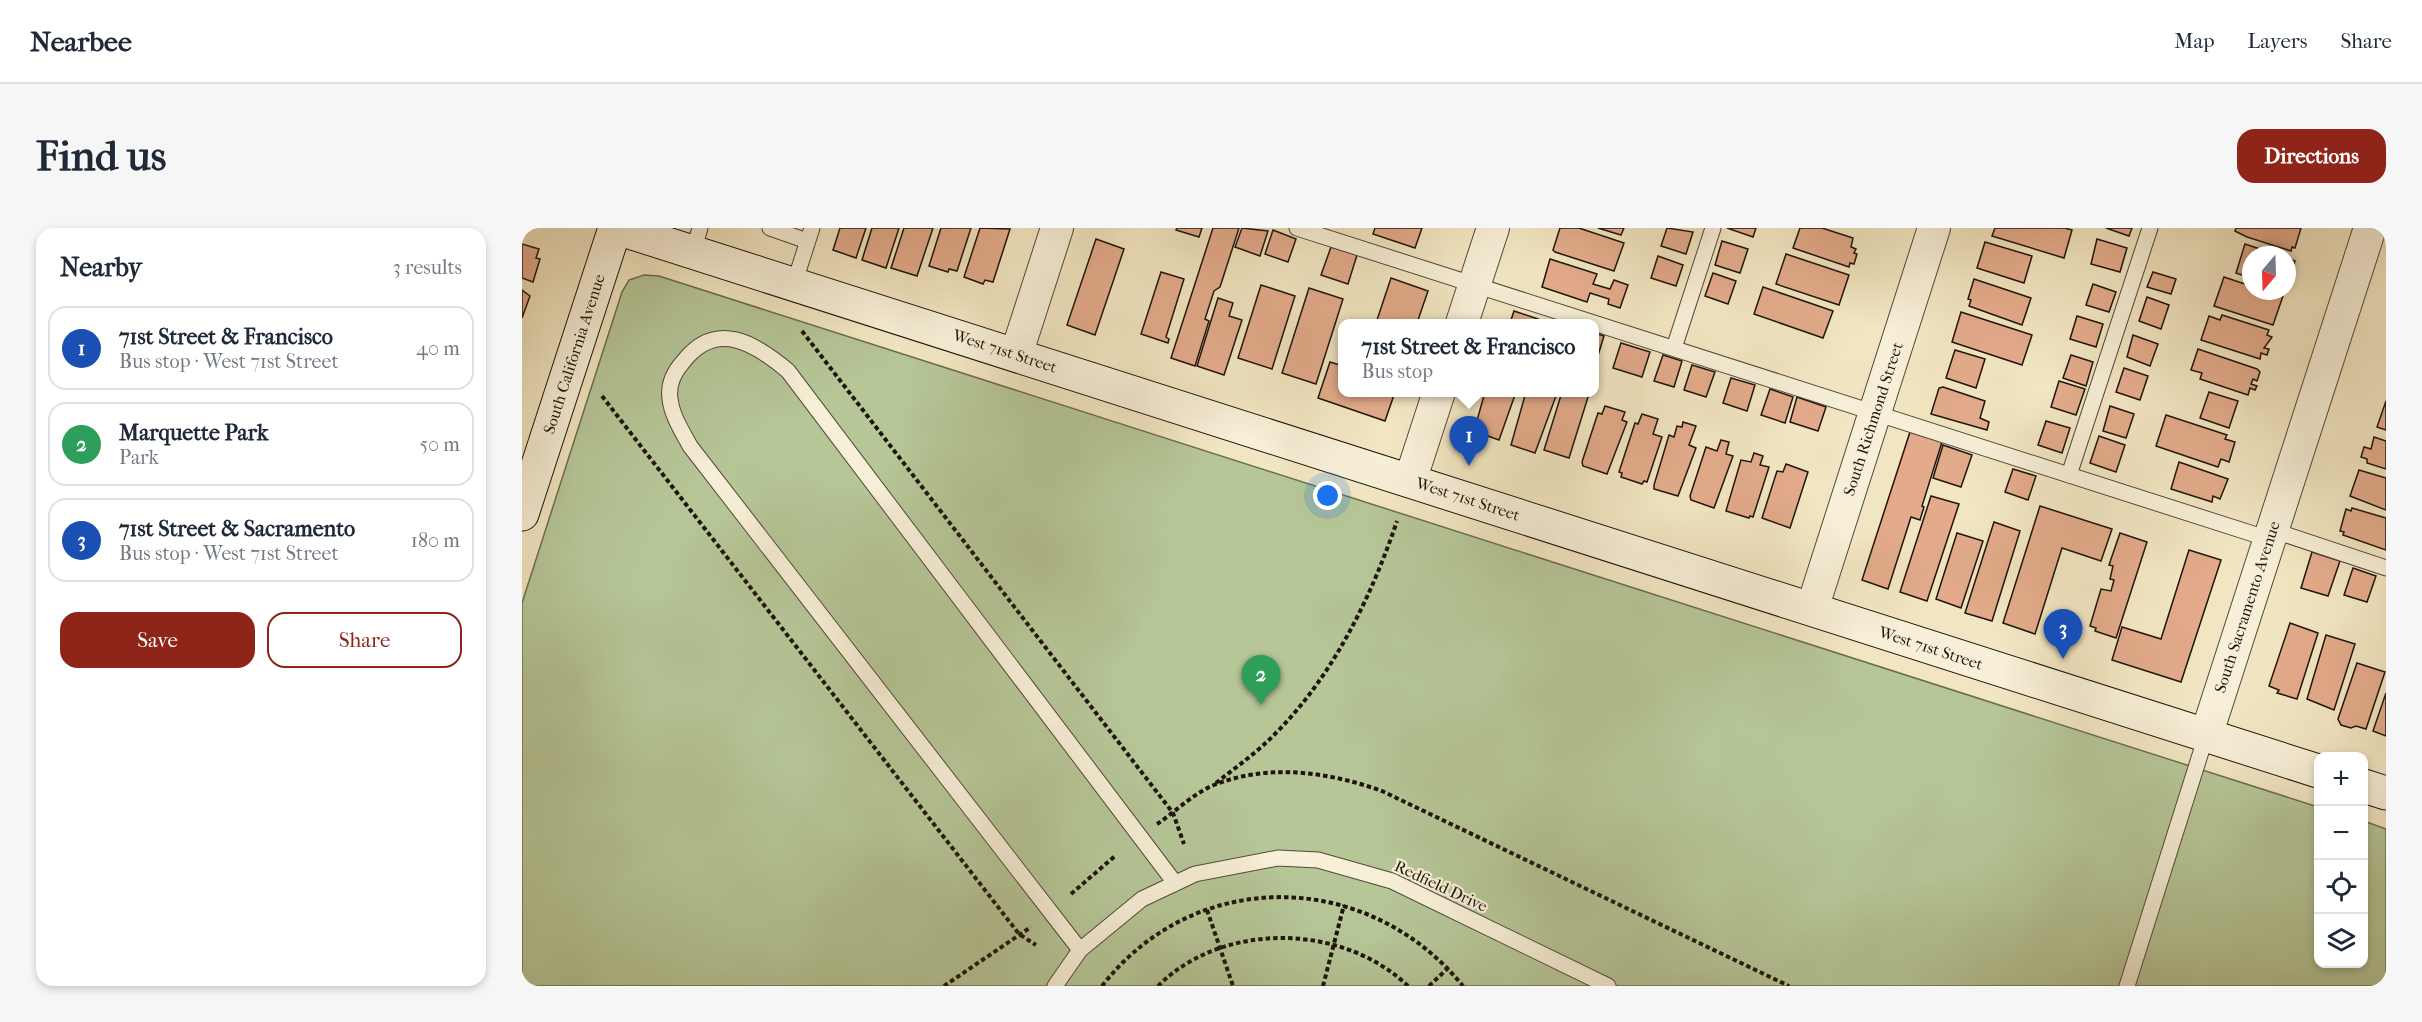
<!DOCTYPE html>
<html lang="en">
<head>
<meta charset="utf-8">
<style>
  body { margin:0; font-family:"IM FELL French Canon",serif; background:#f6f6f7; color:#1f2937 }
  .controls { position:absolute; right:18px; bottom:18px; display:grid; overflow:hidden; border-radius:12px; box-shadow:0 3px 9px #0003 }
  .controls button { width:54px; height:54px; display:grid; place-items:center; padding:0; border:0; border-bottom:2px solid #e0e1e3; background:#fff; color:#1f2937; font:30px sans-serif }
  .compass { position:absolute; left:1720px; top:18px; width:54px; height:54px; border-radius:50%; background:#fff; box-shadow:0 3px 9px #0003; rotate:199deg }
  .you { position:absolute; left:806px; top:268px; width:21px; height:21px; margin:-15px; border:4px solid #fff; border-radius:50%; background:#1a73e8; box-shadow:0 0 0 9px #1a73e833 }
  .badge { display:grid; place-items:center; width:39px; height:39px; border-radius:50%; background:#8f2418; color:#fff; font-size:20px; font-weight:700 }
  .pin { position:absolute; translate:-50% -50px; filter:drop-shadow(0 2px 3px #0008) }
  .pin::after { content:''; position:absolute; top:32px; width:21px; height:18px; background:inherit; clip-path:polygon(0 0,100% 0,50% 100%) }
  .popup { position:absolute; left:816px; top:91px; width:261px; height:78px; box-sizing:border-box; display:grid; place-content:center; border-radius:12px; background:#fff; filter:drop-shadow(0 2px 4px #0005); font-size:20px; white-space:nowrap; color:#747a83 }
  .popup b { font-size:22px; color:#1f2937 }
  .popup::after { content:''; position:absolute; left:50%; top:100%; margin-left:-12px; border:12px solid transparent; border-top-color:#fff }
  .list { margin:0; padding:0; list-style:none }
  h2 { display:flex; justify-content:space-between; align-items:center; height:78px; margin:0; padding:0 24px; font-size:26px }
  h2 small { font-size:20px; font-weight:400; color:#747a83 }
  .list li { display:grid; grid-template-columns:39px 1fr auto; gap:18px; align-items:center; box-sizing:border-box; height:84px; margin:0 12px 12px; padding:0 12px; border:2px solid #e0e1e3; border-radius:18px }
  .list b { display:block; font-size:22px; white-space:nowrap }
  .list p { margin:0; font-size:20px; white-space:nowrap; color:#747a83 }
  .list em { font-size:20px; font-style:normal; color:#747a83 }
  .actions { display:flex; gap:12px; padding:18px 24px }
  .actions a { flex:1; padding:14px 0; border:2px solid #8f2418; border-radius:18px; text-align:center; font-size:21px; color:#8f2418 }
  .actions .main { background:#8f2418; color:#fff }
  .icon { flex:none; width:33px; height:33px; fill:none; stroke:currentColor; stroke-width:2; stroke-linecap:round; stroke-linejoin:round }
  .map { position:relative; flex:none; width:1864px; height:758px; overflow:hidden; border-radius:18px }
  header { display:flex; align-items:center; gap:36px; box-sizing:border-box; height:84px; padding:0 30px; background:#fff; border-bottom:2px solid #e0e1e3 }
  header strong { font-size:28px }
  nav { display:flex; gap:33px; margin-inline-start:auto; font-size:21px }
  .intro { display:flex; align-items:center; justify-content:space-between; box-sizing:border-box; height:144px; padding:0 36px }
  h1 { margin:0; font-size:42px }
  .button { padding:15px 27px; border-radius:18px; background:#8f2418; color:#fff; font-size:21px; font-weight:700 }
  main { display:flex; gap:36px; padding:0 36px }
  aside { flex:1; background:#fff; border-radius:18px; box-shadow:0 3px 9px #0003 }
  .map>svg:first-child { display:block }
  .green { fill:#b6c697; stroke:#6a6d52; stroke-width:1.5 }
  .building { fill:#e3ab8b; stroke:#1e140c; stroke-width:1.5 }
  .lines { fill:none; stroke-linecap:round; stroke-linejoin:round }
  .lane-casing { stroke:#53483a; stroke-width:17 }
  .street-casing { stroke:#53483a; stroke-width:34 }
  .secondary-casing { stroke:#1e140c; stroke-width:35 }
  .path { stroke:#1e140c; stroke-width:4; stroke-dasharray:4.5 3; stroke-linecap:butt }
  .lane { stroke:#f7efd7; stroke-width:15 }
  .street { stroke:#f7efd7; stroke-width:32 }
  .secondary { stroke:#f7efd7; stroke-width:33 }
  .labels { text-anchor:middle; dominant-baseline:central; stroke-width:4.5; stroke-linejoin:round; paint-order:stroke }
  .street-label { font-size:16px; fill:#1e140c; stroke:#f7efd7 }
</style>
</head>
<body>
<header>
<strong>Nearbee</strong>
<nav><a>Map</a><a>Layers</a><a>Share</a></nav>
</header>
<div class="intro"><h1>Find us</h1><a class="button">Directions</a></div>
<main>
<aside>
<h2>Nearby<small>3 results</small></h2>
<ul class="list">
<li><span class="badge" style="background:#1a4fb4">1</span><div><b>71st Street &amp; Francisco</b><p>Bus stop · West 71st Street</p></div><em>40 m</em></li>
<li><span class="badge" style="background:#2e9e5b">2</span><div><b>Marquette Park</b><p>Park</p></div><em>50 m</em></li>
<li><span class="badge" style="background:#1a4fb4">3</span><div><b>71st Street &amp; Sacramento</b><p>Bus stop · West 71st Street</p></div><em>180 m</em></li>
</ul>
<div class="actions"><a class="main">Save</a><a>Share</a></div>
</aside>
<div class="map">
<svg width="1864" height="758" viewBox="0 0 1864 758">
  <rect width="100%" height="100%" fill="#f2e6c2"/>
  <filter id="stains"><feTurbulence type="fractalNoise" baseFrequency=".00333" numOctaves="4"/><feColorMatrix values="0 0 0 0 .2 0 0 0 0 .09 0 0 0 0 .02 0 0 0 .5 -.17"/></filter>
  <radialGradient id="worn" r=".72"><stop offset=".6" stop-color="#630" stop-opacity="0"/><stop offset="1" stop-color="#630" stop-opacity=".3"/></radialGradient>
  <!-- green -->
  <polygon class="green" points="122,47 137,48 1796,579 1796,736 1842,736 1842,593 1864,601 1864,758 0,758 0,375 100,64 107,52"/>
  <!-- building -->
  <g class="building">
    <polygon points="318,0 344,0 334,30 311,22"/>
    <polygon points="350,0 377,0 364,40 340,32"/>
    <polygon points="382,0 411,0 395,48 369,40"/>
    <polygon points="419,0 449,0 435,43 427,41 426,44 407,38"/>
    <polygon points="458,0 488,1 471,54 463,52 461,56 442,49"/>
    <polygon points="655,0 680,0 677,9 654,2"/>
    <polygon points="691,0 717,0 698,59 692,63 683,91 687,93 673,138 649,130"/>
    <polygon points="720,0 746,3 738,28 713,19"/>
    <polygon points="853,0 900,0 893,20 851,6"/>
    <polygon points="1038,0 1057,0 1102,15 1092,43 1033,24 1031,22"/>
    <polygon points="1076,0 1102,0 1099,7"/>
    <polygon points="1145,0 1171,4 1164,26 1139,18"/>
    <polygon points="1205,0 1234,0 1231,9"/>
    <polygon points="1278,0 1300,0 1331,10 1329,19 1334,21 1332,25 1335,26 1332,36 1328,35 1327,39 1271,20"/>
    <polygon points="1473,0 1543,0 1550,2 1542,30 1470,8"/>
    <polygon points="1584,0 1610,0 1607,8"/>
    <polygon points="1714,0 1779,0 1773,20 1770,19 1769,23 1725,9 1713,3"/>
    <polygon points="751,2 774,11 766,34 743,26"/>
    <polygon points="574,11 602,21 573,107 545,97"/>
    <polygon points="1575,11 1605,20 1598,44 1569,36"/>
    <polygon points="1200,13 1226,21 1218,45 1193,37"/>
    <polygon points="1463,14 1510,28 1502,55 1455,40"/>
    <polygon points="0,16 17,21 14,30 18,31 11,54 0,50"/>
    <polygon points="1723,16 1756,27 1729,27 1729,50 1714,45"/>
    <polygon points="809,19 835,27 826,56 799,47"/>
    <polygon points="1264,26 1327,47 1317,77 1254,56"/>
    <polygon points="1136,28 1161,37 1154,58 1129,50"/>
    <polygon points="1765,30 1773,33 1765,55"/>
    <polygon points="1028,31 1075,46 1071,56 1088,61 1092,52 1106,57 1098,80 1086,76 1087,71 1068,65 1065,74 1020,59"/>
    <polygon points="639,44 662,51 644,109 647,111 646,115 619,106"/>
    <polygon points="1631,44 1654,51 1649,66 1625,59"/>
    <polygon points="1191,45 1214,53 1206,76 1183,68"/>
    <polygon points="1702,49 1729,58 1729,63 1746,63 1761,68 1751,97 1692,78"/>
    <polygon points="869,50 906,63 895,95 854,95"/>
    <polygon points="1452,51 1509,70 1500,97 1447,78 1449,72 1446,71"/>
    <polygon points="1571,56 1594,64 1587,84 1564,77"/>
    <polygon points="739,57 773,68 750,141 716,130"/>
    <polygon points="1241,59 1311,83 1301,110 1232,86"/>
    <polygon points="787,60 821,71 794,156 760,145"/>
    <polygon points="0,62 8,68 0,90"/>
    <polygon points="1625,69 1647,77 1639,101 1617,93"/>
    <polygon points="696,70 711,75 707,88 720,92 702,147 675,138"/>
    <polygon points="992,83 1016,91 1015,95 988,95"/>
    <polygon points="1439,84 1510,107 1500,137 1430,114"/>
    <polygon points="1700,87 1747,102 1745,107 1750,109 1742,120 1747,121 1745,127 1739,125 1738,131 1679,112 1687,88 1698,92"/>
    <polygon points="1555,88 1581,96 1574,119 1548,111"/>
    <polygon points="1073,105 1082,108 1074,134 1073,134"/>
    <polygon points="1611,107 1636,116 1628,138 1605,129"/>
    <polygon points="1099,115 1128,124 1120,149 1091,140"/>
    <polygon points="1676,121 1735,141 1738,144 1735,153 1731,151 1729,156 1735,158 1733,162 1728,160 1726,167 1678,151 1680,145 1669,142"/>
    <polygon points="1433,122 1463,131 1454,160 1424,150"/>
    <polygon points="1141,127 1160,133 1152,159 1132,153"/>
    <polygon points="1549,127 1571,134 1564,158 1541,150"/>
    <polygon points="808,134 821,138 821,164 873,164 863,193 796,170"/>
    <polygon points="1170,137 1193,144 1184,169 1162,162"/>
    <polygon points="1602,140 1626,148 1618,172 1594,164"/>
    <polygon points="1209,150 1233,157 1225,183 1201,175"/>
    <polygon points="1537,153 1563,161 1554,187 1529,179"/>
    <polygon points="1421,159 1463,173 1458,190 1467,194 1465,202 1409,186 1417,160"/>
    <polygon points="1248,161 1271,169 1263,195 1239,187"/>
    <polygon points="963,164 994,164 977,212 952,203"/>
    <polygon points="1004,164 1025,164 1034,168 1013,225 989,217"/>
    <polygon points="1040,164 1067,166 1047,230 1022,222"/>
    <polygon points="1687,164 1716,173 1707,200 1678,190"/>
    <polygon points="1275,169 1304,179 1296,203 1268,194"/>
    <polygon points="1864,173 1864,202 1855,199"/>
    <polygon points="1083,178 1103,184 1100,192 1105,194 1085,246 1061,238 1060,234 1076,185 1080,186"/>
    <polygon points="1588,178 1612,186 1604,210 1581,203"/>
    <polygon points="1120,186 1136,191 1131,206 1140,209 1125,254 1122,253 1120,256 1099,249 1100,245 1097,244 1113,195 1116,196"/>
    <polygon points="1644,187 1705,207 1703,211 1713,214 1707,234 1699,231 1696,239 1634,218"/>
    <polygon points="1524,193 1548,200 1540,225 1516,217"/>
    <polygon points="1161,194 1174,198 1167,217 1174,220 1156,268 1132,261 1132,257 1147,207 1152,209 1155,198 1160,199"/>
    <polygon points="1388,204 1420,214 1400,278 1402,279 1398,292 1389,289 1366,361 1340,352"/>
    <polygon points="1577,208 1603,217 1594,244 1568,235"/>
    <polygon points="1852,209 1864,213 1864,241 1845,235 1845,231 1839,229 1842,219 1849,221"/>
    <polygon points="1199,212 1207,214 1204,226 1211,228 1192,280 1169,272 1168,268 1184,219 1195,223"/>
    <polygon points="1421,217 1450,227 1439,259 1411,250"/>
    <polygon points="1232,225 1241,228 1238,237 1247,239 1231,289 1228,288 1227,290 1204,283 1219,232 1229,234"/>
    <polygon points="1657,234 1706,251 1698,271 1691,268 1690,274 1649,261"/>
    <polygon points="1264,236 1286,244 1268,300 1240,290 1255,243 1261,244"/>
    <polygon points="1491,241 1514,248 1506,272 1483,264"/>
    <polygon points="1837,242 1864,250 1864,282 1828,268"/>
    <polygon points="1409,268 1437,276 1405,373 1378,364"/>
    <polygon points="1518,278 1590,301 1579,333 1540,320 1513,406 1481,395"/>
    <polygon points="1830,280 1864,290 1864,322 1821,307 1822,304 1818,303 1824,281 1829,283"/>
    <polygon points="1472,294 1498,303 1470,393 1443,385"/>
    <polygon points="1435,305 1461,313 1439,380 1414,371"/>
    <polygon points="1598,305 1625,314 1594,410 1573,403 1574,400 1568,398 1579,361 1589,363 1592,352 1588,351 1591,338 1587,337"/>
    <polygon points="1667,322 1699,332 1659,454 1590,432 1600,399 1639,411"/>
    <polygon points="1790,324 1818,333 1806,368 1779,360"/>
    <polygon points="1831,340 1854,348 1845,374 1822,367"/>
    <polygon points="1768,395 1796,405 1775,471 1755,465 1757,462 1747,458"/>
    <polygon points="1804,407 1833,416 1812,482 1785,471"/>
    <polygon points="1835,435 1863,444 1844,501 1834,498 1829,500 1819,497 1816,491"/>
    <polygon points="1864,465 1864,508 1851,503"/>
  </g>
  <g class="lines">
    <defs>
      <g id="lane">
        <polyline points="248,0 285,13"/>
        <polyline points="775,0 1747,311"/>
        <polyline points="171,24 178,0"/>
        <polyline points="272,56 290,0"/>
        <polyline points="1152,120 1191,0"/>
        <polyline points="1547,247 1628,0"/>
        <polyline points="1750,302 1864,340"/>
        <path d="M 558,722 L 168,218 C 160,203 150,188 148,171 C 146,157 152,144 161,134 C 194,91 233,115 266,143 L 653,655"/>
        <polyline points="533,758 558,722 620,671 673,646 756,630 796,632 870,653 1086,758"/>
        <polyline points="1605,758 1684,508"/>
      </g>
      <g id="street">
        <polyline points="940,95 971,0"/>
        <polyline points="494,127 535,0"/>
        <polyline points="888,253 917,164"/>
        <polyline points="1290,381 1412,0"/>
        <polyline points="1684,508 1848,0"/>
      </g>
      <g id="secondary">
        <polyline points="95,0 1796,543"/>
        <polyline points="0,286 93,0"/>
        <polyline points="1842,558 1864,565"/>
      </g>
    </defs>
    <!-- lane casing -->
    <use href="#lane" class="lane-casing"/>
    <!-- street casing -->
    <use href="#street" class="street-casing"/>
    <!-- secondary casing -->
    <use href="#secondary" class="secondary-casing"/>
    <!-- path -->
    <g class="path">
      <polyline points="280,103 651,585 662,616"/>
      <polyline points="80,168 497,706 514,717"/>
      <path d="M 694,555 C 708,544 723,533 737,521 C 804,462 847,376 875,293"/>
      <path d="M 635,596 C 653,584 672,565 692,557 C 747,535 807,544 860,563 L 1267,758"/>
      <polyline points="549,666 593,628"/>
      <polyline points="685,682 711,758"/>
      <polyline points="422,758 509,699"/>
      <path d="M 580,758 C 674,637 847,642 941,758"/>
      <path d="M 636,758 C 701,693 820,695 886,758"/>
      <polyline points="801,758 822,677"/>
      <polyline points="907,758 926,740"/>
    </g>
    <!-- lane -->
    <use href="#lane" class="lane"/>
    <!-- street -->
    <use href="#street" class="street"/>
    <!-- secondary -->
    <use href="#secondary" class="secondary"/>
  </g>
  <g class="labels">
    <!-- street labels -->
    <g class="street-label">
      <text transform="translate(483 123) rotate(18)">West 71st Street</text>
      <text transform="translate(52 126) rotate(-72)">South California Avenue</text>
      <text transform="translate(1351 191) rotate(-72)">South Richmond Street</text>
      <text transform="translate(946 271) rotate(18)">West 71st Street</text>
      <text transform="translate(1725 379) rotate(-72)">South Sacramento Avenue</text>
      <text transform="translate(1409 420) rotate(18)">West 71st Street</text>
      <text transform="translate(919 658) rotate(25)">Redfield Drive</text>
    </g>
  </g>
  <rect width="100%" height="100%" filter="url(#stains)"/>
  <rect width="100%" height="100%" fill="url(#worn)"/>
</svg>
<div class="controls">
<button>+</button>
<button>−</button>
<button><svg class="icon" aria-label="locate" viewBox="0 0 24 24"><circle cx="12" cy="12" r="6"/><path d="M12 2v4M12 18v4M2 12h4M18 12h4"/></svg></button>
<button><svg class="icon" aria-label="layers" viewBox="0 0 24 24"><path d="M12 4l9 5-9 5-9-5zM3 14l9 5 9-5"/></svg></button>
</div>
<svg class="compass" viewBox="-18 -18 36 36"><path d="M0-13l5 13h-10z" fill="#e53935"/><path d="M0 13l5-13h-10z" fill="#747a83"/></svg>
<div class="you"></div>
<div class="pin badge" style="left:947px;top:238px;background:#1a4fb4">1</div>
<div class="popup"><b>71st Street &amp; Francisco</b>Bus stop</div>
<div class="pin badge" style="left:739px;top:477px;background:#2e9e5b">2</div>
<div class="pin badge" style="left:1541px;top:431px;background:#1a4fb4">3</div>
</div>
</main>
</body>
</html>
